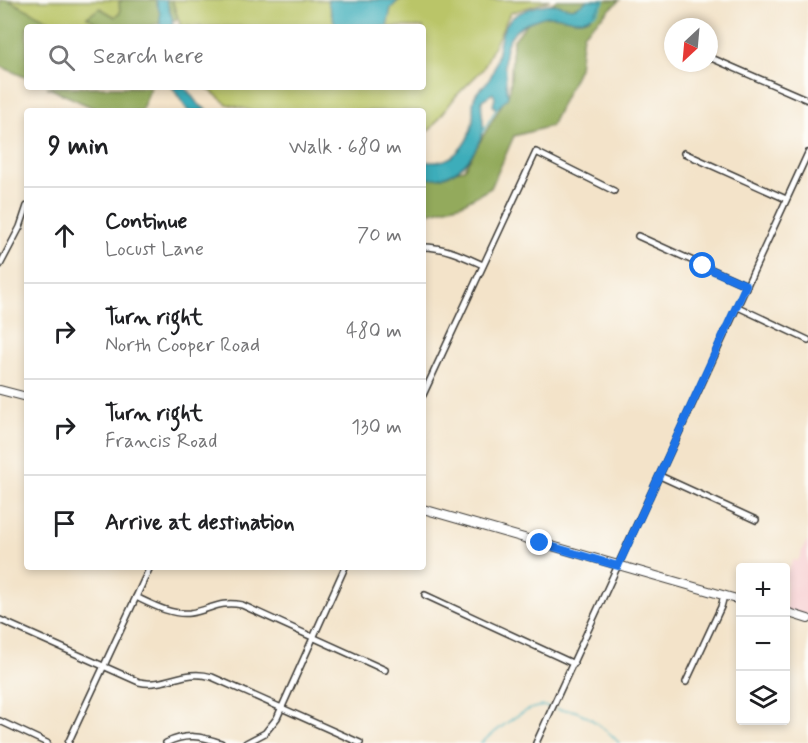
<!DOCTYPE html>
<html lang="en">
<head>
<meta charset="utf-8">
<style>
  body { margin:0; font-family:Mynerve,sans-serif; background:#f2f2f2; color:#202124 }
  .controls { position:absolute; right:18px; bottom:18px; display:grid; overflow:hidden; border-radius:6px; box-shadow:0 3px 9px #0003 }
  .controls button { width:54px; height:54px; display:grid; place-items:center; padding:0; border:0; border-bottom:2px solid #e0e0e0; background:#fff; color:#202124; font:30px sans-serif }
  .compass { position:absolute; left:664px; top:18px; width:54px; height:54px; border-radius:50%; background:#fff; box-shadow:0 3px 9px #0003; rotate:206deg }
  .stop { position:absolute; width:18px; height:18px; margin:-14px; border:4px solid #1a73e8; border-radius:50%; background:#fff }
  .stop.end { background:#1a73e8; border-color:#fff; box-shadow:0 2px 6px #0008 }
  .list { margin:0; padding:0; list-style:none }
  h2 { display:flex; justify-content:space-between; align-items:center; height:78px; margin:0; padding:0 24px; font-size:26px }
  h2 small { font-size:20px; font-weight:400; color:#757577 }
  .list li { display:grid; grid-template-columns:39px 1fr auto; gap:18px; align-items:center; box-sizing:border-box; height:96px; padding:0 24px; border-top:2px solid #e0e0e0 }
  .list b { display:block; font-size:22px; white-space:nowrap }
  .list p { margin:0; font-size:20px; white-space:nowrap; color:#757577 }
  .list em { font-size:20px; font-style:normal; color:#757577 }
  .icon { flex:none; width:33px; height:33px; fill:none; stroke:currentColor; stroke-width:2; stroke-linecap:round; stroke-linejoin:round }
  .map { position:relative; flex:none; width:808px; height:743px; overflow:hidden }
  .search { position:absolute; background:#fff; box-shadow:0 3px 9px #0003; left:24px; top:24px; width:402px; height:66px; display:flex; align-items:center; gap:15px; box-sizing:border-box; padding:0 21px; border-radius:6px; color:#757577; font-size:22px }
  .panel { position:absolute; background:#fff; box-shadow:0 3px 9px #0003; left:24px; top:108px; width:402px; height:462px; border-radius:6px }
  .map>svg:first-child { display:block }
  .built { fill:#f7cfd2 }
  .green { fill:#bac567; stroke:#6b7042; stroke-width:1.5 }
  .forest { fill:#93aa5c; stroke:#58633c; stroke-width:1.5 }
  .water { fill:#3eadba; stroke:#2d646b; stroke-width:1.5 }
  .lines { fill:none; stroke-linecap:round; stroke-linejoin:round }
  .stream { stroke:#3eadba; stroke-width:1.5 }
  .street-casing { stroke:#3c3a36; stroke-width:8 }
  .secondary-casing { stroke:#3c3a36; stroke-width:10 }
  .street { stroke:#fff; stroke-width:5 }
  .secondary { stroke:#fff; stroke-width:8 }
  .route { stroke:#1a73e8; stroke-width:8 }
</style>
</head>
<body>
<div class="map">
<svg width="808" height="743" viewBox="0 0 808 743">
  <rect width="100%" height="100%" fill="#fdfcf7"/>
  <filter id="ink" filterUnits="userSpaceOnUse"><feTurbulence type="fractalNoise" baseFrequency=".0167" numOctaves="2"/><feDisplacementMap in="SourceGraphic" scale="12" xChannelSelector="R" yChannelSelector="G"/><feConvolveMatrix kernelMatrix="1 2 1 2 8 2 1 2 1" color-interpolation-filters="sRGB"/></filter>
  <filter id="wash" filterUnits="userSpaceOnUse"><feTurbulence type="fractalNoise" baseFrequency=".008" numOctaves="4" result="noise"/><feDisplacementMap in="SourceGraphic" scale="24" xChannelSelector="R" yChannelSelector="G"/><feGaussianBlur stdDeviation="1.35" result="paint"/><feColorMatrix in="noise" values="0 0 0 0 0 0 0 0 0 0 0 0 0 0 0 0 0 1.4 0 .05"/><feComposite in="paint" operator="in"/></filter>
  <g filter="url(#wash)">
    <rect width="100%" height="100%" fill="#f3e3c9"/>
    <!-- built -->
    <polygon class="built" points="806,542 808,543 808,618 786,612 786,575 793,560 798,561"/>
    <!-- green -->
    <g class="green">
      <polygon points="0,0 143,0 146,27 54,27 0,3"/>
      <polygon points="172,0 550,0 510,13 483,69 456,96 431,129 423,134 423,111 252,111 227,104 206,87 423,87 423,27 179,27 180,24"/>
    </g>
    <!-- forest -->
    <g class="forest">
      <polygon points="3,0 8,0 62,27 27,27 27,78 0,66 0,2"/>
      <polygon points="123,0 172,0 178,19 147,27 103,27 87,17 100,8 115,17 120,13 119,2"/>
      <polygon points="557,0 620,0 583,34 579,68 551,126 514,136 491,188 462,204 423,214 423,178 464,169 510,90 513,41 532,17"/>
      <polygon points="47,87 151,87 141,111 100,111"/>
    </g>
    <!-- water -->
    <g class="water">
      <polygon points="156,0 166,0 172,18 173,27 160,27 160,14"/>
      <polygon points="327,0 399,0 391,8 387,27 336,27"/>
      <path d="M 588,0 L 605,0 C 600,5 596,13 590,17 C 576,25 563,15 549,16 C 544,16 537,19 532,21 C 495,35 505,67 508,97 L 500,106 L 495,108 L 493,105 L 495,98 L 493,93 L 482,100 C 480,109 484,118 483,128 C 480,149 463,172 442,177 C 436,179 429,178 423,179 L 423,161 C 450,167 468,147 473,121 C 474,114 472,106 474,99 C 476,89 486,86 490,78 C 501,60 495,33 512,18 C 520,11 538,5 550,4 C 568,4 567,15 588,0 Z"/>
      <polygon points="172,87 185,87 197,103 208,111 188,111"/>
    </g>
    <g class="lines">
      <!-- stream -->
      <g class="stream">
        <polyline points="592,15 597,13 605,0"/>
        <polyline points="505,69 505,81"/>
        <polyline points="482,133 498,106"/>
        <path d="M 556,709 C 563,711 569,709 575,711 C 588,715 611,733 619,743"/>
        <path d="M 481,743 C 497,731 529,701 549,707"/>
      </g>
    </g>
  </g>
  <g filter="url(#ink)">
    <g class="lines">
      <defs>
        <g id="street">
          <polyline points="709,57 808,100"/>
          <polyline points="684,153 786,199"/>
          <polyline points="638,236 746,285"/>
          <path d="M 423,247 C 445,247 463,256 483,265"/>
          <polyline points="0,265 20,227 27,206"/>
          <polyline points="738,307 808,340"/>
          <polyline points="423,395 536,152 614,191"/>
          <polyline points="660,476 756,520"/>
          <polyline points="425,595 574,664"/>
          <path d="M 136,597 C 153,605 171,615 190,613 C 210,610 220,600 242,605 L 385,670"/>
          <path d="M 0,620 L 139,682 C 166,688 184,668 212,677 L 360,743"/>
          <polyline points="686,682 721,607 724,596"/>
          <polyline points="0,721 47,743"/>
          <polyline points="68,743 150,567"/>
          <path d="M 166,743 C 186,733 201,736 221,743"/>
          <polyline points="246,743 265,733 277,718 345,567"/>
          <polyline points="536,743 808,153"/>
        </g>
        <g id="secondary">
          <polyline points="0,390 27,397"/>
          <polyline points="423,509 740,600"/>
          <polyline points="786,612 808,619"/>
        </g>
      </defs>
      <!-- street casing -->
      <use href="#street" class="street-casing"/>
      <!-- secondary casing -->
      <use href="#secondary" class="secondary-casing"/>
      <!-- street -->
      <use href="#street" class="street"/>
      <!-- secondary -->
      <use href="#secondary" class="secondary"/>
    </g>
  </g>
  <g class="lines" filter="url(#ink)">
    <!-- route -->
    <polyline class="route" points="540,543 618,566 746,285 703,266"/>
  </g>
</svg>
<div class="controls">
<button>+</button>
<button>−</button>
<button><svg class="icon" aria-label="layers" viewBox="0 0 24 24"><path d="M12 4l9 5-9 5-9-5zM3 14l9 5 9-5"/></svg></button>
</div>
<svg class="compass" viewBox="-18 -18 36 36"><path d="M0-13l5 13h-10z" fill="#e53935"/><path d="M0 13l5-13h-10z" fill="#757577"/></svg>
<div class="stop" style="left:703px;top:266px"></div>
<div class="stop end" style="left:540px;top:543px"></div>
<div class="search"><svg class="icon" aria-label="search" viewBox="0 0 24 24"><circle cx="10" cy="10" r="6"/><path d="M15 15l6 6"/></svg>Search here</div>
<section class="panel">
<h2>9 min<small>Walk · 680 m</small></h2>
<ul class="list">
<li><svg class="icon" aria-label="ahead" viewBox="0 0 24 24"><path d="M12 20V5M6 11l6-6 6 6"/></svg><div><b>Continue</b><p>Locust Lane</p></div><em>70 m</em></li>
<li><svg class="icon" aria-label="right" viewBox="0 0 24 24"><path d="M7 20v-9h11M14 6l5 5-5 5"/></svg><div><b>Turn right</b><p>North Cooper Road</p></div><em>480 m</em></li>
<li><svg class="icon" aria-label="right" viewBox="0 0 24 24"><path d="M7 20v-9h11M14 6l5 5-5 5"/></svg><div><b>Turn right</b><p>Francis Road</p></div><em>130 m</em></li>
<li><svg class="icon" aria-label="arrive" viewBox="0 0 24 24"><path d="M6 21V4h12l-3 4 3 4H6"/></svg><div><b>Arrive at destination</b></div></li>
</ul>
</section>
</div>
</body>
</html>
